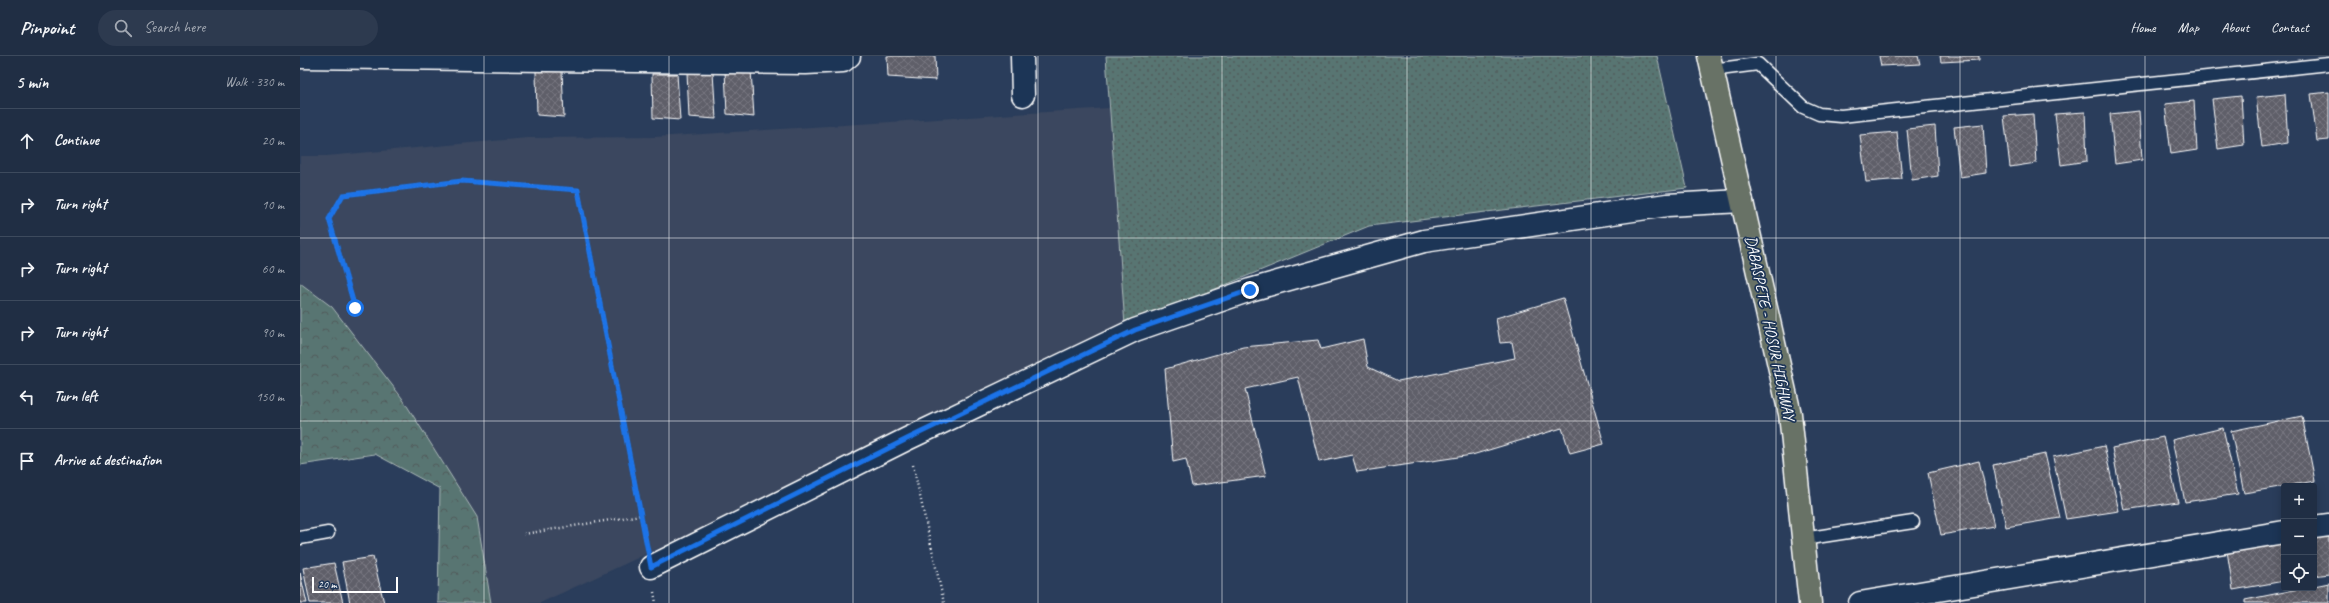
<!DOCTYPE html>
<html lang="en">
<head>
<meta charset="utf-8">
<style>
  body { margin:0; font-family:Caveat,sans-serif; background:#2d3a4f; color:#f1f3f6 }
  .controls { position:absolute; right:12px; bottom:12px; display:grid; overflow:hidden; border-radius:4px; box-shadow:0 2px 10px #0003 }
  .controls button { width:36px; height:36px; display:grid; place-items:center; padding:0; border:0; border-bottom:1px solid #3d4a5d; background:#202e44; color:#f1f3f6; font:20px sans-serif }
  .scale { position:absolute; left:12px; bottom:10px; width:86px; box-sizing:border-box; padding-left:4px; border:2px solid #fff; border-top:0; font-size:11px; line-height:14px; white-space:nowrap; color:#fff; -webkit-text-stroke:3px #1d3557; paint-order:stroke }
  .stop { position:absolute; width:12px; height:12px; margin:-9px; border:3px solid #1a73e8; border-radius:50%; background:#fff }
  .stop.end { background:#1a73e8; border-color:#fff; box-shadow:0 1px 4px #0008 }
  .list { margin:0; padding:0; list-style:none }
  h2 { display:flex; justify-content:space-between; align-items:center; height:52px; margin:0; padding:0 16px; font-size:17px }
  h2 small { font-size:13px; font-weight:400; color:#a2a8b2 }
  .list li { display:grid; grid-template-columns:26px 1fr auto; gap:12px; align-items:center; box-sizing:border-box; height:64px; padding:0 16px; border-top:1px solid #3d4a5d }
  .list b { display:block; font-size:15px; white-space:nowrap }
  .list em { font-size:13px; font-style:normal; color:#a2a8b2 }
  .icon { flex:none; width:22px; height:22px; fill:none; stroke:currentColor; stroke-width:2; stroke-linecap:round; stroke-linejoin:round }
  .map { position:relative; flex:none; width:2029px; height:547px; overflow:hidden }
  header { display:flex; align-items:center; gap:24px; box-sizing:border-box; height:56px; padding:0 20px; background:#202e44; border-bottom:1px solid #3d4a5d }
  header strong { font-size:19px }
  nav { display:flex; gap:22px; margin-inline-start:auto; font-size:14px }
  .search { width:280px; height:36px; background:#2d3a4f; display:flex; align-items:center; gap:10px; box-sizing:border-box; padding:0 14px; border-radius:22px; color:#a2a8b2; font-size:15px }
  main { display:flex }
  aside { flex:1; background:#202e44 }
  .map>svg:first-child { display:block }
  .built { fill:#3a475f }
  .grass { fill:url(#grass-dots); stroke:#acbab8 }
  .forest { fill:url(#forest-crowns); stroke:#acbab8 }
  .building { fill:url(#building-cross-hatch); stroke:#fff }
  .lines { fill:none; stroke-linecap:round; stroke-linejoin:round }
  .service-casing { stroke:#fff; stroke-width:15 }
  .minor-casing { stroke:#fff; stroke-width:25 }
  .trunk-casing { stroke:#fff; stroke-width:25 }
  .path { stroke:#fff; stroke-width:2.5; stroke-dasharray:1 3; stroke-linecap:butt }
  .service { stroke:#1d3557; stroke-width:12 }
  .minor { stroke:#1d3557; stroke-width:22 }
  .trunk { stroke:#687266; stroke-width:22 }
  .route { stroke:#1a73e8; stroke-width:5 }
  .grid { fill:none; stroke:#fff; stroke-width:1; stroke-opacity:0.55 }
  .labels { text-anchor:middle; dominant-baseline:central; stroke-width:3.5; stroke-linejoin:round; paint-order:stroke }
  .street-label { font-size:16px; fill:#fff; stroke:#1d3557 }
</style>
</head>
<body>
<header>
<strong>Pinpoint</strong>
<div class="search"><svg class="icon" aria-label="search" viewBox="0 0 24 24"><circle cx="10" cy="10" r="6"/><path d="M15 15l6 6"/></svg>Search here</div>
<nav><a>Home</a><a>Map</a><a>About</a><a>Contact</a></nav>
</header>
<main>
<aside>
<h2>5 min<small>Walk · 330 m</small></h2>
<ul class="list">
<li><svg class="icon" aria-label="ahead" viewBox="0 0 24 24"><path d="M12 20V5M6 11l6-6 6 6"/></svg><div><b>Continue</b></div><em>20 m</em></li>
<li><svg class="icon" aria-label="right" viewBox="0 0 24 24"><path d="M7 20v-9h11M14 6l5 5-5 5"/></svg><div><b>Turn right</b></div><em>10 m</em></li>
<li><svg class="icon" aria-label="right" viewBox="0 0 24 24"><path d="M7 20v-9h11M14 6l5 5-5 5"/></svg><div><b>Turn right</b></div><em>60 m</em></li>
<li><svg class="icon" aria-label="right" viewBox="0 0 24 24"><path d="M7 20v-9h11M14 6l5 5-5 5"/></svg><div><b>Turn right</b></div><em>90 m</em></li>
<li><svg class="icon" aria-label="left" viewBox="0 0 24 24"><path d="M17 20v-9H6M10 6l-5 5 5 5"/></svg><div><b>Turn left</b></div><em>150 m</em></li>
<li><svg class="icon" aria-label="arrive" viewBox="0 0 24 24"><path d="M6 21V4h12l-3 4 3 4H6"/></svg><div><b>Arrive at destination</b></div></li>
</ul>
</aside>
<div class="map">
<svg width="2029" height="547" viewBox="0 0 2029 547">
  <defs>
    <pattern id="grass-dots" width="8" height="8" patternUnits="userSpaceOnUse"><rect width="8" height="8" fill="#587472"/><path d="M2 2h.1M6 6h.1" fill="none" stroke="#515c5b" stroke-width="1.8" stroke-linecap="round"/></pattern>
    <pattern id="forest-crowns" width="20" height="18" patternUnits="userSpaceOnUse"><rect width="20" height="18" fill="#587472"/><path d="M2 6a3 3 0 1 1 6 0M12 15a3 3 0 1 1 6 0" fill="none" stroke="#515c5b"/></pattern>
    <pattern id="building-cross-hatch" width="8" height="8" patternUnits="userSpaceOnUse"><rect width="8" height="8" fill="#5f5e69"/><path d="M0 0l8 8M0 8l8-8" fill="none" stroke="#777680"/></pattern>
  </defs>
  <rect width="100%" height="100%" fill="#2a3d5b"/>
  <filter id="ink" filterUnits="userSpaceOnUse"><feTurbulence type="fractalNoise" baseFrequency=".025" numOctaves="2"/><feDisplacementMap in="SourceGraphic" scale="8" xChannelSelector="R" yChannelSelector="G"/><feConvolveMatrix kernelMatrix="1 2 1 2 8 2 1 2 1" color-interpolation-filters="sRGB"/></filter>
  <g filter="url(#ink)">
    <!-- built -->
    <polygon class="built" points="809,52 825,270 405,471 240,547 191,547 177,461 102,342 32,251 0,227 0,100 26,100 227,82 355,81"/>
    <!-- grass -->
    <polygon class="grass" points="806,0 1357,0 1387,132 1069,170 825,270"/>
    <!-- forest -->
    <polygon class="forest" points="0,227 32,251 102,342 177,461 191,547 138,547 140,433 75,398 0,409"/>
    <!-- building -->
    <g class="building">
      <polygon points="587,0 635,0 636,24 588,21"/>
      <polygon points="1579,0 1618,0 1620,8 1581,10"/>
      <polygon points="1640,0 1679,0 1679,4 1641,6"/>
      <polygon points="425,14 451,14 454,61 427,58"/>
      <polygon points="236,15 262,15 264,61 237,59"/>
      <polygon points="387,16 413,17 416,63 389,61"/>
      <polygon points="352,18 377,18 380,64 353,62"/>
      <polygon points="2029,36 2029,84 2017,85 2011,38"/>
      <polygon points="1985,38 1988,87 1962,91 1956,41"/>
      <polygon points="1941,40 1944,89 1918,93 1912,43"/>
      <polygon points="1894,45 1897,94 1871,98 1865,48"/>
      <polygon points="1839,55 1842,104 1815,108 1810,58"/>
      <polygon points="1785,56 1787,105 1761,109 1755,58"/>
      <polygon points="1733,58 1736,107 1710,111 1704,60"/>
      <polygon points="1683,68 1686,117 1660,121 1654,71"/>
      <polygon points="1635,70 1638,120 1612,124 1607,73"/>
      <polygon points="1597,76 1602,123 1566,126 1560,79"/>
      <polygon points="1263,242 1304,388 1270,397 1262,372 1172,399 1057,416 1052,399 1019,406 998,321 945,333 966,420 892,430 886,403 873,406 865,313 943,291 1018,284 1021,293 1063,283 1068,311 1098,325 1215,302 1212,286 1200,287 1196,262"/>
      <polygon points="2002,360 2015,425 1944,437 1931,375"/>
      <polygon points="1923,372 1938,438 1885,446 1872,384"/>
      <polygon points="1863,381 1878,446 1824,454 1812,392"/>
      <polygon points="1804,390 1819,455 1766,463 1753,401"/>
      <polygon points="1745,398 1760,462 1706,471 1693,409"/>
      <polygon points="1679,405 1694,470 1641,479 1628,417"/>
      <polygon points="2029,471 2029,518 2014,520 2014,473"/>
      <polygon points="1984,478 1984,525 1933,534 1926,488"/>
      <polygon points="73,501 84,547 50,547 42,506"/>
      <polygon points="34,507 43,547 10,547 3,512"/>
      <polygon points="0,517 7,547 0,547"/>
      <polygon points="2029,527 2029,547 1945,547 1945,544"/>
    </g>
    <g class="lines">
      <defs>
        <g id="service">
          <polyline points="1412,14 1458,8 1503,51 1519,58 1541,60 2029,8"/>
          <polyline points="0,482 28,477"/>
          <polyline points="1503,483 1613,466"/>
        </g>
        <g id="minor">
          <polyline points="722,0 723,39"/>
          <polyline points="0,1 506,7 543,5 549,0"/>
          <polyline points="2014,471 2029,469"/>
          <polyline points="351,511 607,383 835,274 950,234 1124,185 1367,149 1442,145"/>
          <polyline points="1560,547 1984,476"/>
        </g>
        <polyline id="trunk" points="1409,0 1490,358 1510,547"/>
      </defs>
      <!-- service casing -->
      <use href="#service" class="service-casing"/>
      <!-- minor casing -->
      <use href="#minor" class="minor-casing"/>
      <!-- trunk casing -->
      <use href="#trunk" class="trunk-casing"/>
      <!-- path -->
      <g class="path">
        <polyline points="55,252 29,163 43,139 163,125 278,134 346,485"/>
        <polyline points="613,409 644,547"/>
        <polyline points="224,478 341,459"/>
        <polyline points="354,536 356,547"/>
      </g>
      <!-- service -->
      <use href="#service" class="service"/>
      <!-- minor -->
      <use href="#minor" class="minor"/>
      <!-- trunk -->
      <use href="#trunk" class="trunk"/>
    </g>
  </g>
  <g class="lines" filter="url(#ink)">
    <!-- route -->
    <polyline class="route" points="55,252 29,163 43,139 162,125 278,134 351,511 607,383 835,274 950,234"/>
  </g>
  <!-- grid -->
  <path class="grid" d="M 184,0 L 184,547M 369,0 L 369,547M 553,0 L 553,547M 738,0 L 738,547M 922,0 L 922,547M 1107,0 L 1107,547M 1291,0 L 1291,547M 1476,0 L 1476,547M 1660,0 L 1660,547M 1845,0 L 1845,547M 0,182 L 2029,182M 0,365 L 2029,365"/>
  <g class="labels">
    <!-- street labels -->
    <g class="street-label">
      <text transform="translate(1470 272) rotate(78)">DABASPETE - HOSUR HIGHWAY</text>
    </g>
  </g>
</svg>
<div class="controls">
<button>+</button>
<button>−</button>
<button><svg class="icon" aria-label="locate" viewBox="0 0 24 24"><circle cx="12" cy="12" r="6"/><path d="M12 2v4M12 18v4M2 12h4M18 12h4"/></svg></button>
</div>
<div class="scale">20 m</div>
<div class="stop" style="left:55px;top:252px"></div>
<div class="stop end" style="left:950px;top:234px"></div>
</div>
</main>
</body>
</html>
